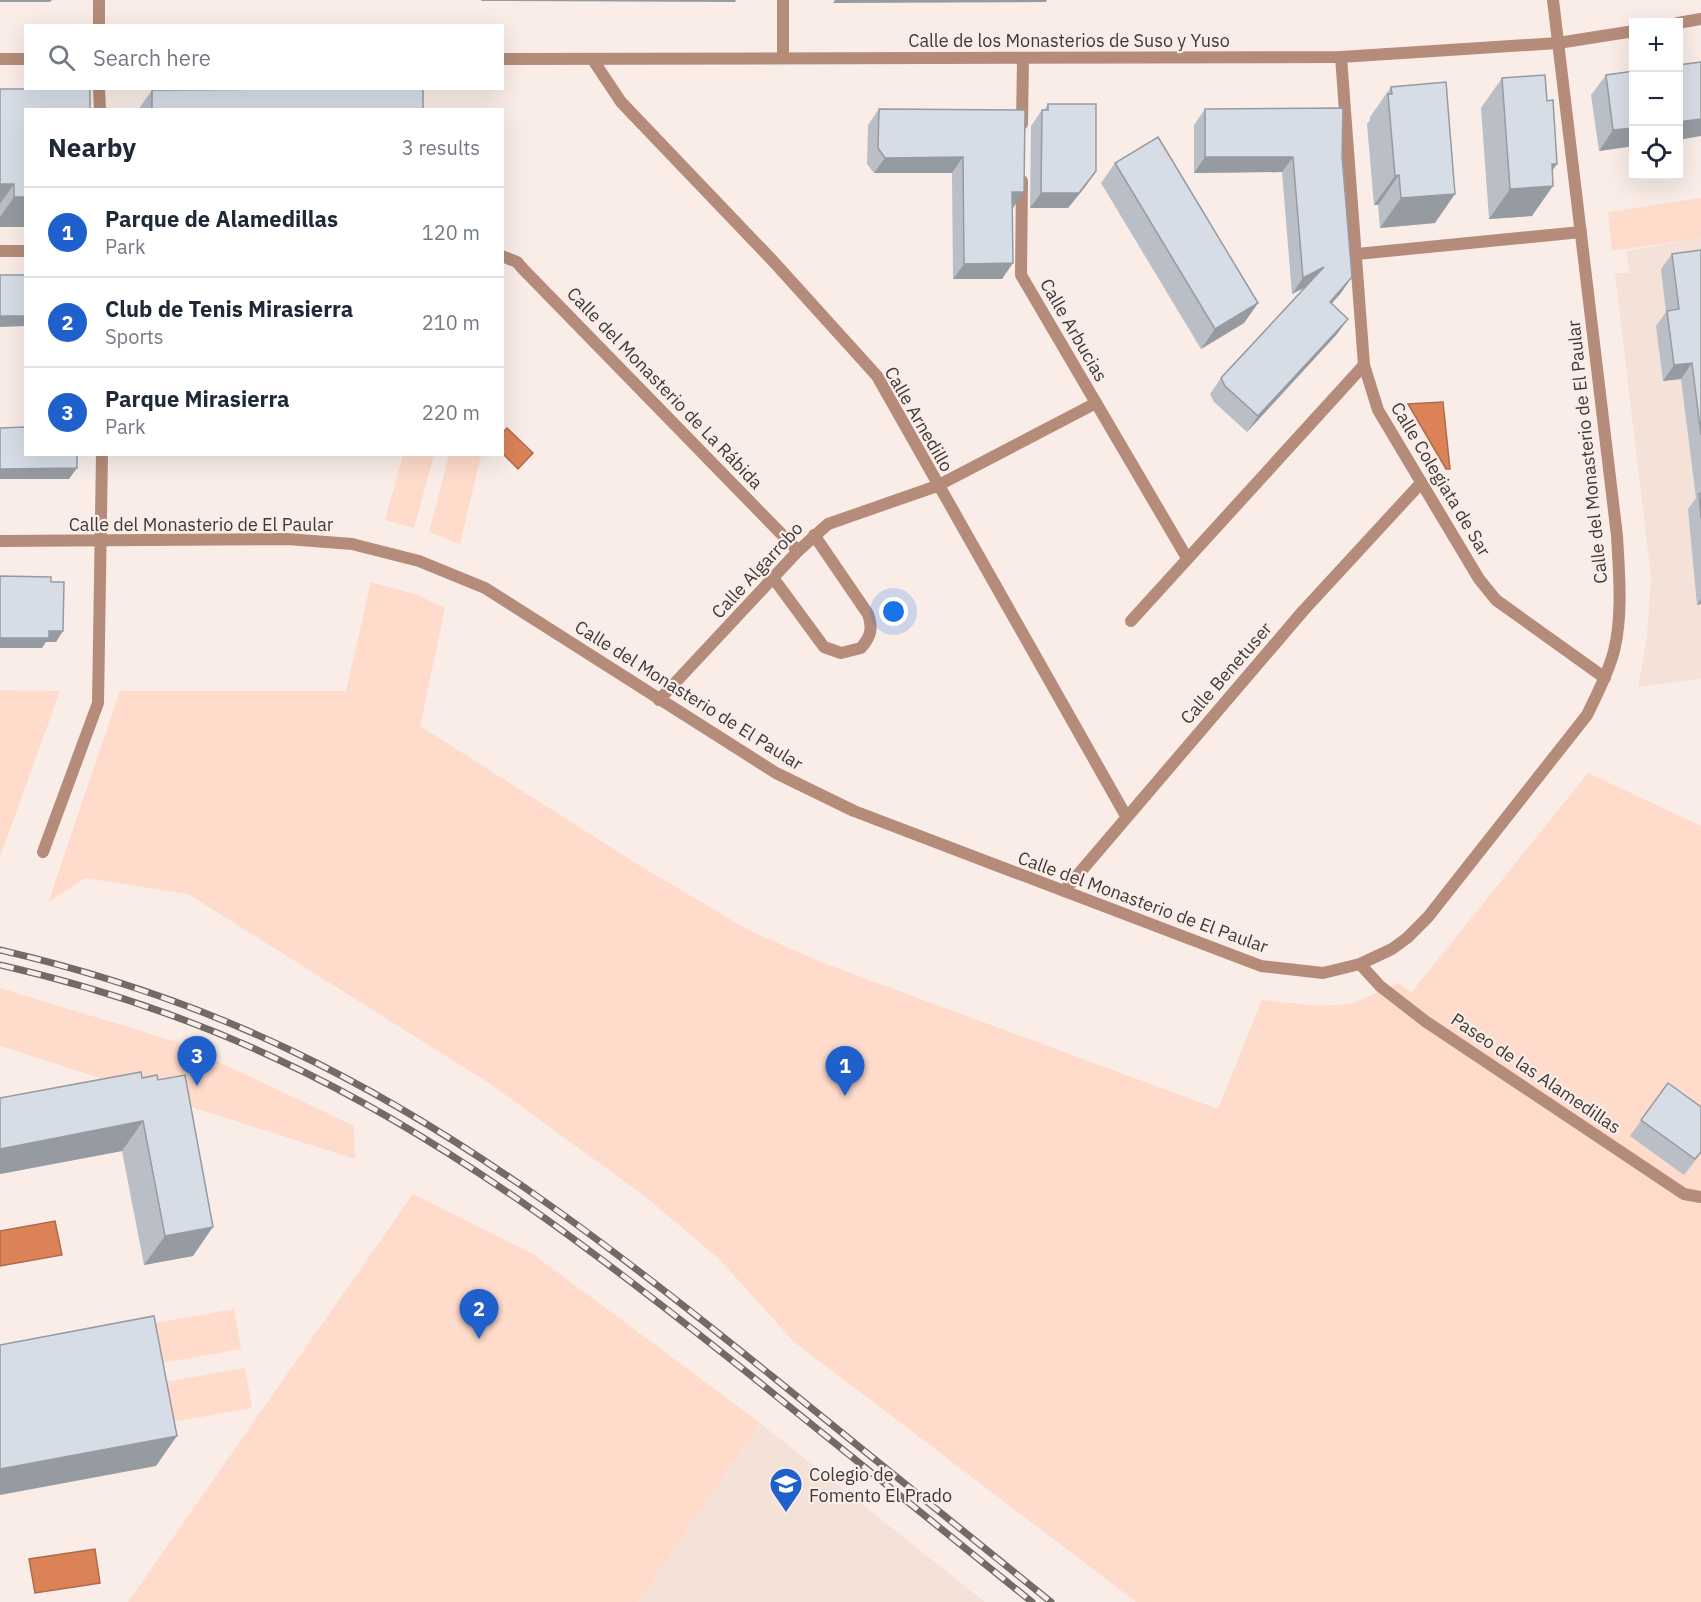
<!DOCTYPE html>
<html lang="en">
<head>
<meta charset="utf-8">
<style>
  body { margin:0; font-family:"IBM Plex Sans",sans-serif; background:#f6f6f7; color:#1f2937 }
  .controls { position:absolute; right:18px; top:18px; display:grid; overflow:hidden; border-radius:0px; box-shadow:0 6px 24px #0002 }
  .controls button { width:54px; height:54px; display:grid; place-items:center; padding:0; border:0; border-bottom:2px solid #e0e1e3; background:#fff; color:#1f2937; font:30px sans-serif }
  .you { position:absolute; left:894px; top:612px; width:21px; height:21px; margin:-15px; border:4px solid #fff; border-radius:50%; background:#1a73e8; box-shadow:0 0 0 9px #1a73e833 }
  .badge { display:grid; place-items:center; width:39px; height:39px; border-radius:50%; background:#2060cc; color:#fff; font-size:20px; font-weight:700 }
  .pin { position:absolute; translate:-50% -50px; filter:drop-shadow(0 2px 3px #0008) }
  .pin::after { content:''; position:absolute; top:32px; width:21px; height:18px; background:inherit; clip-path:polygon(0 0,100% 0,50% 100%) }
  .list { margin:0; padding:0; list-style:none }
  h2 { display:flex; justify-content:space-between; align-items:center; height:78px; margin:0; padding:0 24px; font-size:26px }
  h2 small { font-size:20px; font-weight:400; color:#747a83 }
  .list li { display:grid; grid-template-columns:39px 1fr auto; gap:18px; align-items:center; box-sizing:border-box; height:90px; padding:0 24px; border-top:2px solid #e0e1e3 }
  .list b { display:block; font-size:22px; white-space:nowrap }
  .list p { margin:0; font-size:20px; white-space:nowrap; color:#747a83 }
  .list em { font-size:20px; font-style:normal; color:#747a83 }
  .icon { flex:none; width:33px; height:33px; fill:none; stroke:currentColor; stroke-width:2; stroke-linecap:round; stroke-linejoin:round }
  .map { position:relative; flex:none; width:1701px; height:1602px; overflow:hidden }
  .search { position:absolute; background:#fff; box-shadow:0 6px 24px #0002; left:24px; top:24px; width:480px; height:66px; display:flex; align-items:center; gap:15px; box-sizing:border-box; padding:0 21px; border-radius:0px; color:#747a83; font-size:22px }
  .panel { position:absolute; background:#fff; box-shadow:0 6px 24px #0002; left:24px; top:108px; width:480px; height:348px; border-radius:0px }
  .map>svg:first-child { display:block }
  .built { fill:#f4e1d7 }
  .green { fill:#fedbcb }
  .water { fill:#db8257; stroke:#ac6c4e; stroke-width:1.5 }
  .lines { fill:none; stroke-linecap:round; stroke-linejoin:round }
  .street { stroke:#b58c7a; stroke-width:12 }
  .rail-casing { stroke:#716a67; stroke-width:7 }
  .rail { stroke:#faede8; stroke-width:4.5; stroke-dasharray:14; stroke-linecap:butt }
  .wall { fill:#b9bec7 }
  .shaded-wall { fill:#969ba2 }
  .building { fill:#d7dde7; stroke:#969ba2; stroke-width:1.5 }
  .labels { text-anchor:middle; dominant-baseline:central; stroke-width:4.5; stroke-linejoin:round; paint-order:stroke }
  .street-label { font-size:18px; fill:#3f3a38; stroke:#faede8 }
  .poi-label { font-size:18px; fill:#3f3a38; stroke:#faede8; text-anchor:start }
</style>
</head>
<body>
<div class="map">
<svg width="1701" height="1602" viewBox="0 0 1701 1602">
  <rect width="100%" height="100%" fill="#faede8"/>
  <!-- built -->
  <g class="built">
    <polygon points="1701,238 1701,679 1638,687 1647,637 1651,578 1615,273 1630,273 1626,251"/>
    <polygon points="760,1423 985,1602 638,1602"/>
  </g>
  <!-- green -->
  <g class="green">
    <polygon points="1701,198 1701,238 1612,251 1608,212"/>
    <polygon points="403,455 434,455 414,528 385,520"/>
    <polygon points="449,455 481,455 460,544 429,532"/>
    <polygon points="371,582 417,595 445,608 420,726 642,867 752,932 826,964 1218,1109 1262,1000 1318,1006 1351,1004 1399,983 1411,993 1588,773 1701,826 1701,1602 1136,1602 793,1341 720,1260 647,1198 489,1083 188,894 85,878 48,903 120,691 346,691"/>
    <polygon points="0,690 60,691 0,857"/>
    <polygon points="0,988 177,1042 354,1126 355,1159 0,1046"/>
    <polygon points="413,1194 533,1254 760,1423 638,1602 128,1602"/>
    <polygon points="234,1309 241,1349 161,1363 154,1323"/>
    <polygon points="245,1368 252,1408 172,1422 165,1382"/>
  </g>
  <!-- water -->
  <g class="water">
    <polygon points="1443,402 1450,469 1446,469 1408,404"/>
    <polygon points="507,428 533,453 518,469 503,454 503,432"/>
    <polygon points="55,1221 62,1255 0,1266 0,1231"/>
    <polygon points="95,1549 100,1583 35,1593 29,1559"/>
  </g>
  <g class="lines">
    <!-- street -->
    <g class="street">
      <polyline points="1678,23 1701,19"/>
      <polyline points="99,26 99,0"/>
      <polyline points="783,57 783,0"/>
      <polyline points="1341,57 1364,365 1378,410 1479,579 1496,600 1605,678"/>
      <polyline points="0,59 26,59"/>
      <polyline points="502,59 1341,57 1558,43 1634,31"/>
      <polyline points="593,60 621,102 773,261 877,376 1126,816"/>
      <polyline points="99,88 100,110"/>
      <polyline points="1022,124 1023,60"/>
      <polyline points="1022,181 1021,275 1187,558"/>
      <polyline points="0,251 26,251"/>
      <polyline points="1357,254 1581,232"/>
      <polyline points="502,256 517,262 523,269 798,551"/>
      <path d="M 0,541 L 287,539 L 352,544 L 419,561 L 485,588 L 776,773 L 854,811 L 1261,966 L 1323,973 L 1360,964 L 1392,949 L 1407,938 L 1428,917 L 1587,715 C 1597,694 1608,674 1614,651 C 1623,614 1619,573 1617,536 L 1553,0"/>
      <path d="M 774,579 L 824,647 L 841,653 L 861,648 C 871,636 873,629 868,614 L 814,535"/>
      <polyline points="1131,621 1364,365"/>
      <polyline points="659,700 798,551 828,524 937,486 1096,403"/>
      <polyline points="43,852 98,703 102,454"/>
      <polyline points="1064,891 1303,611 1421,483"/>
      <polyline points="1360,964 1380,986 1425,1021 1684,1194 1701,1197"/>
    </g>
    <defs>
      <g id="rail">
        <path d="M 0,950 C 99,973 198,1006 290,1050 C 467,1134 622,1255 773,1377 C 866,1452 958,1527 1051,1602"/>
        <path d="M 0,965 C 96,987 190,1018 279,1060 C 451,1140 602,1257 749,1374 C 843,1450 938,1526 1032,1602"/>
      </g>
    </defs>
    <!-- rail casing -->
    <use href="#rail" class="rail-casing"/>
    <!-- rail -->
    <use href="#rail" class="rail"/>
  </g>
  <!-- wall -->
  <g class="wall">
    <polygon points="1634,71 1634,146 1599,151 1591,95 1606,75"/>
    <polygon points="1502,78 1552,171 1532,216 1489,219 1481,108"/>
    <polygon points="1391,87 1435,223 1380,228 1378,205 1374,205 1367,124 1370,120 1370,117"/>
    <polygon points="0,89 26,227 0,227"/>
    <polygon points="152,90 423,110 138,110"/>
    <polygon points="1048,104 1085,187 1068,208 1030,208 1031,126 1042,110 1044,110"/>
    <polygon points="879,109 1025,110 1013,208 1012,208 1002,279 953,279 952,173 874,173 867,164 868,125"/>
    <polygon points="1205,109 1342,156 1341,293 1331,303 1337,334 1247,432 1214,402 1210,394 1221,378 1306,287 1292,294 1282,172 1194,173 1194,125"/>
    <polygon points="1115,163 1258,303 1244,323 1201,349 1101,183"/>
    <polygon points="1701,250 1701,604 1697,605 1688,509 1696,498 1681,379 1663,381 1656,326 1666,312 1661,269 1672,254"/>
    <polygon points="142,1078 193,1256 144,1265 122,1151 0,1174 0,1098"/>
    <polygon points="1668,1083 1701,1107 1701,1153 1684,1175 1630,1136"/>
  </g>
  <!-- shaded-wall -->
  <g class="shaded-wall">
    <polygon points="0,0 52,0 50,2 0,2"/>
    <polygon points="482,0 736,0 735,2 481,1"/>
    <polygon points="835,0 1047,0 1046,2 833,3"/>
    <polygon points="1701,119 1701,136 1678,140 1678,122"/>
    <polygon points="1634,128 1634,146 1599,151 1613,130"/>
    <polygon points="963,157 952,173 874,173 885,158"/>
    <polygon points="1205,157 1293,157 1282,172 1194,173"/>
    <polygon points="1552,164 1557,164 1541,187 1553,186 1532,216 1489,219 1510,189"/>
    <polygon points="1096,171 1085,187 1068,208 1030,208 1041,193"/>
    <polygon points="1399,175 1378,205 1374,205 1395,176"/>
    <polygon points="0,184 14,184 0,204"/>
    <polygon points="1012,192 1024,192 1013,208 1001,208"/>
    <polygon points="1455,194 1435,223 1380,228 1401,198"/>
    <polygon points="14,197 26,197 26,227 0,227 0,217"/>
    <polygon points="1013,263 1002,279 953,279 964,264"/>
    <polygon points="1324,267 1313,283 1292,294 1303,278"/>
    <polygon points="1352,277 1341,293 1319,318 1330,302"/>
    <polygon points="1258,303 1244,323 1201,349 1215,329"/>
    <polygon points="0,316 26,316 26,326 0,327"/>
    <polygon points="1348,319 1337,334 1247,432 1258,416"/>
    <polygon points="1692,363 1681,379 1663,381 1674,365"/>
    <polygon points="77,468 69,479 0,479 0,469"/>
    <polygon points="1701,599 1701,604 1697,605"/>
    <polygon points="49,631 63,631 56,642 46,642 42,648 0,648 0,638"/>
    <polygon points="143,1121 122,1151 0,1174 0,1149"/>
    <polygon points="213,1227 193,1256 144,1265 165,1236"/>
    <polygon points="177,1436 156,1466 0,1495 0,1469"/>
  </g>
  <!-- building -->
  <g class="building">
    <polygon points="1701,62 1701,119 1678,122 1678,65"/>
    <polygon points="1634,71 1634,128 1613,130 1606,75"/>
    <polygon points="1545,75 1547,101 1553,100 1557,164 1552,164 1553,186 1510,189 1502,78"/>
    <polygon points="1446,82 1455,194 1401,198 1399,175 1395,176 1388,94 1392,94 1391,87"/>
    <polygon points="423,88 423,110 152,110 152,90"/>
    <polygon points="0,89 90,89 90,110 26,110 26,197 14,197 14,184 0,184"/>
    <polygon points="1048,104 1096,104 1096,171 1079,193 1041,193 1042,110 1048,110"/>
    <polygon points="1343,108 1342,156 1352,277 1330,302 1348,319 1258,416 1225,386 1221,378 1324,267 1303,278 1293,157 1205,157 1205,109"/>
    <polygon points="879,109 1025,110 1024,192 1012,192 1013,263 964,264 963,157 885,158 878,148"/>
    <polygon points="1158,137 1258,303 1215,329 1115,163"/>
    <polygon points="1701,250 1701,435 1692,363 1674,365 1667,311 1679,309 1672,254"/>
    <rect x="0" y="275" width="26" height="41"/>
    <polygon points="26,427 26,454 77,454 77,468 0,469 0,428"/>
    <polygon points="1701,493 1701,518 1699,494"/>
    <polygon points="0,576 51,577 51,582 64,582 63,631 49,631 49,638 0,638"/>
    <polygon points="141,1072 142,1078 157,1075 158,1080 185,1075 213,1227 165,1236 143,1121 0,1149 0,1098"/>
    <polygon points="1668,1083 1701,1107 1701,1152 1695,1159 1641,1120"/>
    <polygon points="154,1316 177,1436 0,1469 0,1345"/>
  </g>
  <!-- icons -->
  <defs>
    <symbol id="school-pin" viewBox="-11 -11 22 30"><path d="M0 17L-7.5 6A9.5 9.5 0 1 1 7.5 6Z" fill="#2060cc" stroke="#faede8"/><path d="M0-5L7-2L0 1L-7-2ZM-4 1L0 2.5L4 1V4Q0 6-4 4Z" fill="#fff"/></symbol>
  </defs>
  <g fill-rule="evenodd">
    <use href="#school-pin" x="767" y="1465" width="38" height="52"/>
  </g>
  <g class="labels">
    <!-- street labels -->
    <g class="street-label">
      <text x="1069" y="40">Calle de los Monasterios de Suso y Yuso</text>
      <text transform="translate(1074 330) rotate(60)">Calle Arbucias</text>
      <text transform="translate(665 388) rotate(46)">Calle del Monasterio de La Rábida</text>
      <text transform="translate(919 419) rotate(60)">Calle Arnedillo</text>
      <text transform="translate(1587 452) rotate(-96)">Calle del Monasterio de El Paular</text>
      <text transform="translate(1441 479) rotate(59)">Calle Colegiata de Sar</text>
      <text x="201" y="524">Calle del Monasterio de El Paular</text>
      <text transform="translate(757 570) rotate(-47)">Calle Algarrobo</text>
      <text transform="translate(1226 673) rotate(-49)">Calle Benetuser</text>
      <text transform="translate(689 695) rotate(32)">Calle del Monasterio de El Paular</text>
      <text transform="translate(1143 902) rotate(20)">Calle del Monasterio de El Paular</text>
      <text transform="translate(1536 1073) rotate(34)">Paseo de las Alamedillas</text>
    </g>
    <!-- poi labels -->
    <g class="poi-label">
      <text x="809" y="1474">Colegio de<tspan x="809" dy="21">Fomento El Prado</tspan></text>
    </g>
  </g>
</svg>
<div class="controls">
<button>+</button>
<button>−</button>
<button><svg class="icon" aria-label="locate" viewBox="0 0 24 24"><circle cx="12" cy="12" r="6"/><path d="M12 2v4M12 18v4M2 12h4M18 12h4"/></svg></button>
</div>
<div class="you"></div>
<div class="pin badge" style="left:845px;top:1096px">1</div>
<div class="pin badge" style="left:479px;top:1339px">2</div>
<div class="pin badge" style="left:197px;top:1086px">3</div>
<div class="search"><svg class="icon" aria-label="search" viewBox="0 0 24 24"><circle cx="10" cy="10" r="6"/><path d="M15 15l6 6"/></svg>Search here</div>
<section class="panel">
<h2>Nearby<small>3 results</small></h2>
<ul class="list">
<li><span class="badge">1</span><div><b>Parque de Alamedillas</b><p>Park</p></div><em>120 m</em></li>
<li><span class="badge">2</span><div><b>Club de Tenis Mirasierra</b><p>Sports</p></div><em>210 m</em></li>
<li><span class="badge">3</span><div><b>Parque Mirasierra</b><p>Park</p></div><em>220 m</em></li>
</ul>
</section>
</div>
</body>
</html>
